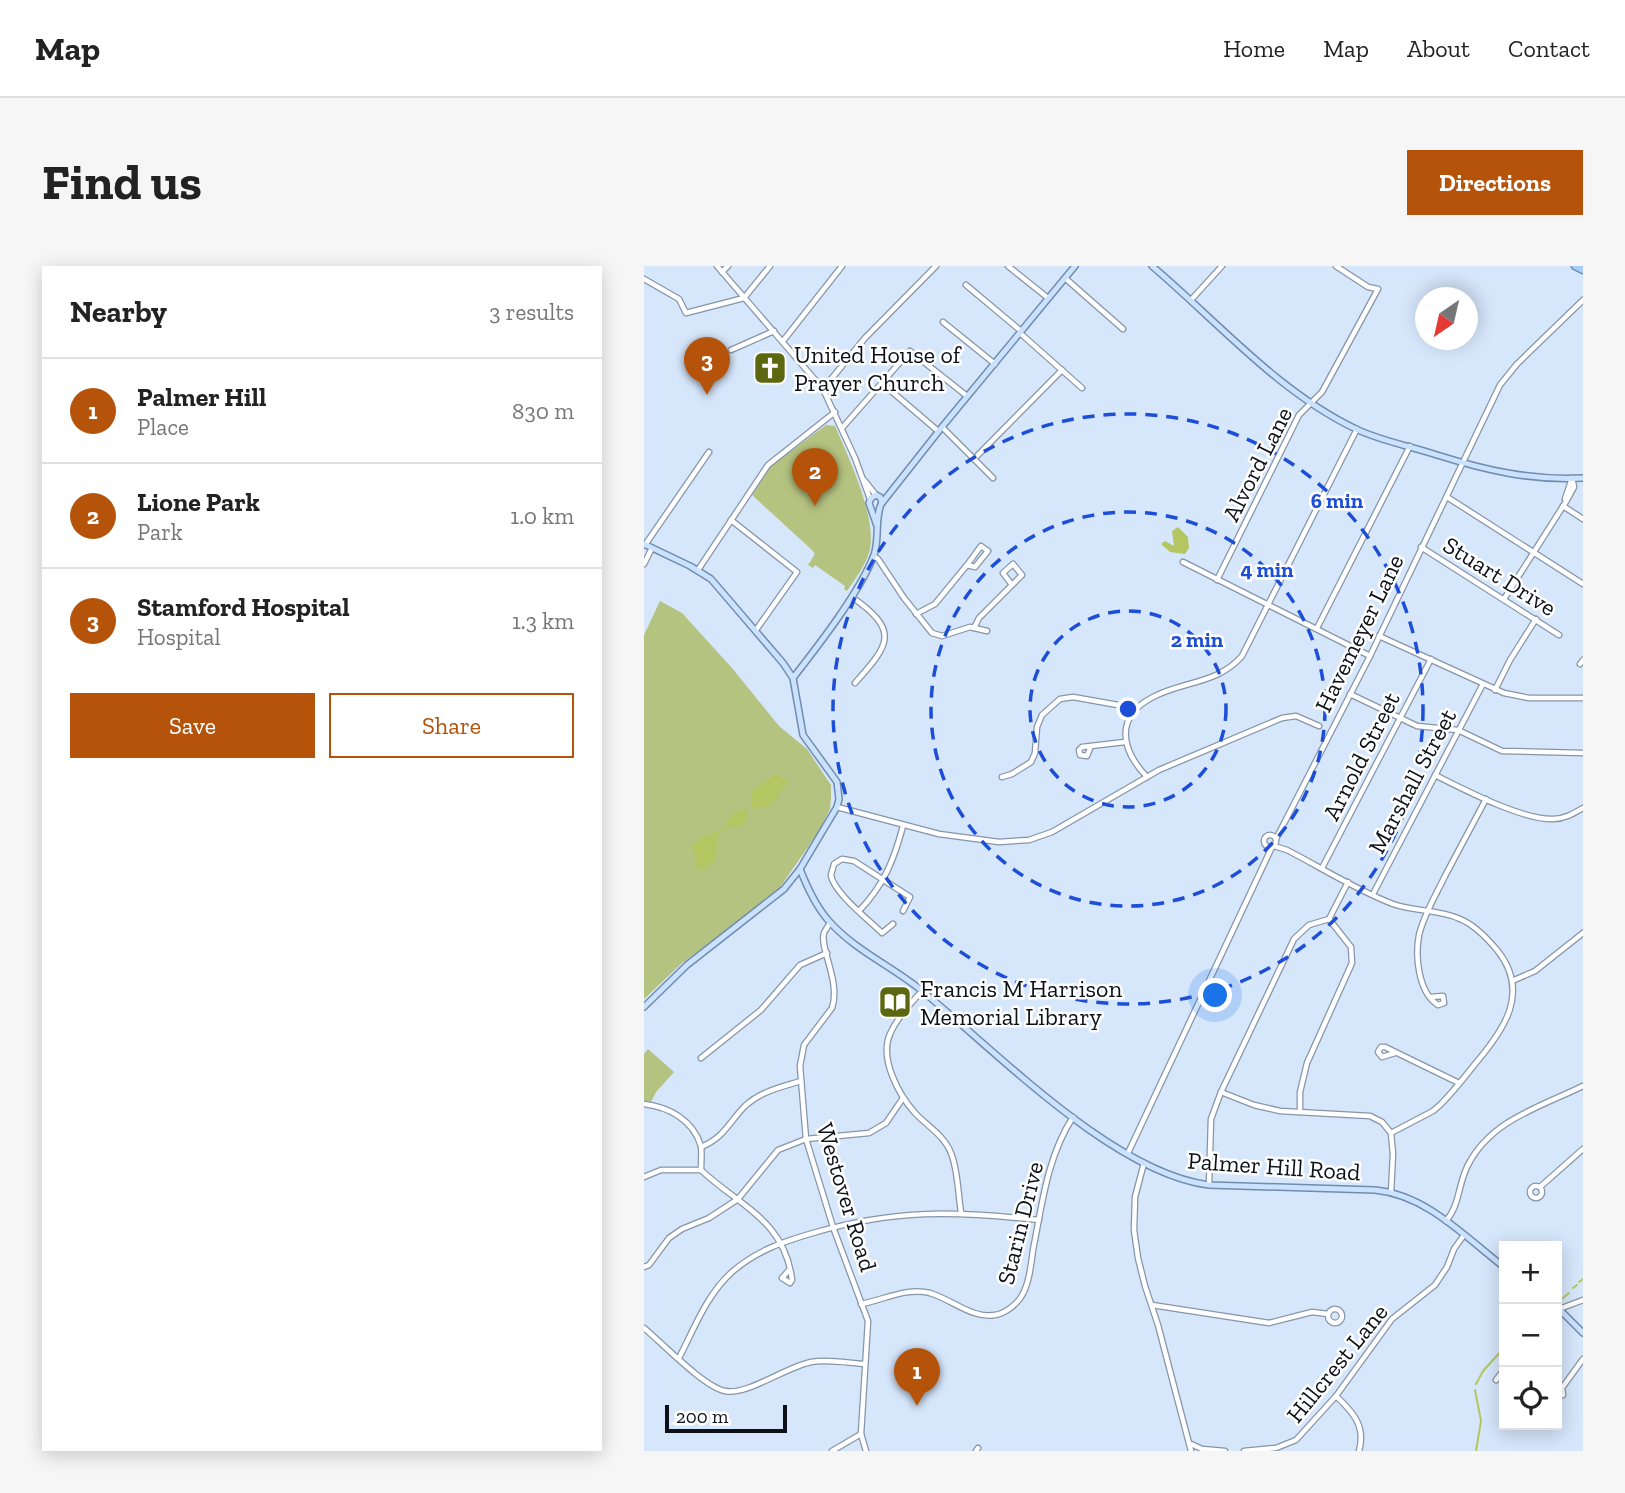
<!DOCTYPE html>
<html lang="en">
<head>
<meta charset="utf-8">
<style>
  body { margin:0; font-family:"Zilla Slab",serif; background:#f6f6f6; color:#222 }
  .controls { position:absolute; right:21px; bottom:21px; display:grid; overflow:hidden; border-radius:0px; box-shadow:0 4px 18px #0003 }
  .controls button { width:63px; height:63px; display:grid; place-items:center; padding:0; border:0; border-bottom:2px solid #e0e0e0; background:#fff; color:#222; font:35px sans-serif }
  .compass { position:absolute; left:771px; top:21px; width:63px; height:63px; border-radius:50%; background:#fff; box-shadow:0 4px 18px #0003; rotate:214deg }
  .scale { position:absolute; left:21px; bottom:18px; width:122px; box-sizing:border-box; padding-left:7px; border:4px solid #0c1118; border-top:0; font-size:19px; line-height:24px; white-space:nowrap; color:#0c1118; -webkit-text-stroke:5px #fff; paint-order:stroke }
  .you { position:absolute; left:572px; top:730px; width:24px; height:24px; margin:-18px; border:5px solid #fff; border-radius:50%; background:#1a73e8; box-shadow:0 0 0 10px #1a73e833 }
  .badge { display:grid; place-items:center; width:46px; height:46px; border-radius:50%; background:#b45309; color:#fff; font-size:23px; font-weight:700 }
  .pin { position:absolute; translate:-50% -58px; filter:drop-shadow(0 2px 4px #0008) }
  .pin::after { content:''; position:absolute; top:37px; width:24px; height:21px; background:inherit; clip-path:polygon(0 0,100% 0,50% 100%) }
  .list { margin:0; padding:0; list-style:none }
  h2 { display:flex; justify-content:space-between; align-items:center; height:91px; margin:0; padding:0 28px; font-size:30px }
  h2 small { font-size:23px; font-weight:400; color:#767676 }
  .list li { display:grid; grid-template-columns:46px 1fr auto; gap:21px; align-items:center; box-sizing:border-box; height:105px; padding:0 28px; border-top:2px solid #e0e0e0 }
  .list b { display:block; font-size:26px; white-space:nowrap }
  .list p { margin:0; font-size:23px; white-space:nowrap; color:#767676 }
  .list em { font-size:23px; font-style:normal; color:#767676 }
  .actions { display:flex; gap:14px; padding:21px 28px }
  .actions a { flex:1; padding:16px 0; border:2px solid #b45309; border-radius:0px; text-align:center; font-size:24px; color:#b45309 }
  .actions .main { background:#b45309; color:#fff }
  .icon { flex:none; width:38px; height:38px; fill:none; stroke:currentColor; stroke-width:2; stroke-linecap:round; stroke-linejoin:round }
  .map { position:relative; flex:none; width:939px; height:1185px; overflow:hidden; border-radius:0px }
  header { display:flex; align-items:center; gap:42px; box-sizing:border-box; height:98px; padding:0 35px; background:#fff; border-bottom:2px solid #e0e0e0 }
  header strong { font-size:33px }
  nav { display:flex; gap:38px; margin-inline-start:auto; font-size:24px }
  .intro { display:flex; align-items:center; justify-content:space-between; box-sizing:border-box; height:168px; padding:0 42px }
  h1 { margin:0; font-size:49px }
  .button { padding:18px 32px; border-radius:0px; background:#b45309; color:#fff; font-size:24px; font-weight:700 }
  main { display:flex; gap:42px; padding:0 42px }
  aside { flex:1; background:#fff; border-radius:0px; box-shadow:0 4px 18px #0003 }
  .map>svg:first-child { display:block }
  .green { fill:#b5c380 }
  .water { fill:#b4c661 }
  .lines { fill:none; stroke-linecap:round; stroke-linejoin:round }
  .stream { stroke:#b4c661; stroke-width:2 }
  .minor-casing { stroke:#8695a8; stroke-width:7 }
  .major-casing { stroke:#718cae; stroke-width:8 }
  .highway-casing { stroke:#718cae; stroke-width:9 }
  .minor { stroke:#fff; stroke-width:4.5 }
  .major { stroke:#cbe2fe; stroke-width:5 }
  .highway { stroke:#a8cefe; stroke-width:6 }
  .ring { fill:none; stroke:#1d4ed8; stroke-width:3.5; stroke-dasharray:12 9 }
  .labels { text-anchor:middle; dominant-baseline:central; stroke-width:5; stroke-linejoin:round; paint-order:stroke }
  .poi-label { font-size:24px; fill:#0c1118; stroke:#fff; text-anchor:start }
  .street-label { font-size:24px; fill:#0c1118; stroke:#fff }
  .centre { fill:#1d4ed8; stroke:#fff; stroke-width:3.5 }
  .ring-label { font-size:21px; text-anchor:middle; font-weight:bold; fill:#1d4ed8; stroke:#fff; stroke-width:5; stroke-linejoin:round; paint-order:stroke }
</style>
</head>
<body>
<header>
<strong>Map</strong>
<nav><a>Home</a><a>Map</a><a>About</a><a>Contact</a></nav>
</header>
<div class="intro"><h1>Find us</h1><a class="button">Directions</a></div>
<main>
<aside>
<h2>Nearby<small>3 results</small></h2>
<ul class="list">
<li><span class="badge">1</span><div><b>Palmer Hill</b><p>Place</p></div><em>830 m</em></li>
<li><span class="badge">2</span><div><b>Lione Park</b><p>Park</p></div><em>1.0 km</em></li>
<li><span class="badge">3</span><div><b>Stamford Hospital</b><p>Hospital</p></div><em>1.3 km</em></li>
</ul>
<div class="actions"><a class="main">Save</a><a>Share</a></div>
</aside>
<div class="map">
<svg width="939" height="1185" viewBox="0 0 939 1185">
  <rect width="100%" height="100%" fill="#d6e6fb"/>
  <!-- green -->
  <g class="green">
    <path d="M 182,159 L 191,160 C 204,190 235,255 225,287 C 221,300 211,313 203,325 L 200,323 L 201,320 L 171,299 L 169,302 L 164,299 L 171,288 L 168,284 L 108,229 L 127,200 Z"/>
    <polygon points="16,335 38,347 88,402 135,460 163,483 187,519 187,533 186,543 175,565 132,627 37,698 0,733 0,369"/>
    <polygon points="4,783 30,806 12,826 7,836 0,835 0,788"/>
  </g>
  <!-- water -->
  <g class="water">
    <polygon points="534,261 544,271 545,282 541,288 526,286 517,278 521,275 530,280 528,265"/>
    <polygon points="132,508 144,516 126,540 107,543 108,525"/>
    <path d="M 99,544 L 104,545 L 102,555 L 94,562 L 87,560 L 73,569 L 72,594 L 57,604 L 53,600 L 53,606 L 50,584 L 47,582 C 54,571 64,570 75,565 C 84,561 83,554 88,547 Z"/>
  </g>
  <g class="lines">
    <!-- stream -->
    <g class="stream">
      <polyline points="935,1016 939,1013"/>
      <polyline points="929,1022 933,1019"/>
      <polyline points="914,1036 925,1027"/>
      <polyline points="832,1118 839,1105 860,1082"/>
      <polyline points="831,1124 837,1155 832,1185"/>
    </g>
    <defs>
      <g id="minor">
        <polyline points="73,0 179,123 211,192 226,233"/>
        <polyline points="364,0 404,32"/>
        <polyline points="78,6 84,0"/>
        <polyline points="421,12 479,63"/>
        <polyline points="0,13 35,33 42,47 100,32 126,0"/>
        <polyline points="322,19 377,65"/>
        <polyline points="547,34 578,0"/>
        <polyline points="299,56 351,98"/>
        <polyline points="376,67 438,122"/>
        <polyline points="139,75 198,0"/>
        <polyline points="87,84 130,65"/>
        <polyline points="239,118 294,165"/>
        <polyline points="179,123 221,72 292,0"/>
        <polyline points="298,161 349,212"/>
        <polyline points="198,162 266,85 323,130"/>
        <polyline points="330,193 418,104"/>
        <polyline points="220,214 232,229"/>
        <polyline points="803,231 939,318"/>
        <polyline points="921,233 928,212"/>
        <polyline points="919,240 939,253"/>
        <polyline points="87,254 153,306 112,364"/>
        <polyline points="1,279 65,186"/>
        <polyline points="777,281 915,369"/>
        <polyline points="230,290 234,293 260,332 288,367 298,370 326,361 343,365"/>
        <polyline points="539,296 726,390"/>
        <polyline points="0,298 8,282"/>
        <polyline points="54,304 124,199 191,146"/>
        <polyline points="573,314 655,149 678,126 734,23 724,21 692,0"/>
        <path d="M 208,331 C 256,365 246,378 211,417"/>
        <polyline points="860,333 923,234 930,221 928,212"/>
        <polyline points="272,348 291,338 323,299 331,301 344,285 337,280 323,299"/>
        <polyline points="330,362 335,352 378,309 369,298 359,307 368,319"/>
        <polyline points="673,362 766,180"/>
        <polyline points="735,370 860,427 885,432 939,432"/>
        <polyline points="936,398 939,394"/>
        <polyline points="851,424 866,394 892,353"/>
        <polyline points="706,428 773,460 814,464 858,485 939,487"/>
        <polyline points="447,480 443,490 436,489 435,484 438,481 481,476"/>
        <path d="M 791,509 C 819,523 878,554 909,553 C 920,553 929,548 939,542"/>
        <polyline points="358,511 368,508 387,496 391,487 393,461 398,449 416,433 429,431 474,439 490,448"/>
        <path d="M 503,511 C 477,484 470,451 509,431 C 539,415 574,418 598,390 L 713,163"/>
        <polyline points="193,541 295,568 355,576 385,574 408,566 515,504 638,452 652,450 675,460"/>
        <circle cx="626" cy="575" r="6"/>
        <polyline points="632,573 726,390 856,119 873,98 939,34"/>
        <path d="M 630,580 L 643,584 C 678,602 712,624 749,638 C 771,646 795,643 816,653 C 831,659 843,672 853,684 C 887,726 860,764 831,798 C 820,812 809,826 796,839 L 789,845 L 747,867"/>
        <polyline points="678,602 787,393"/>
        <polyline points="729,628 839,418"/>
        <path d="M 215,645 C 240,619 250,594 259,560"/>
        <path d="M 186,657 C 186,657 180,666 180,667 C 175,681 197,716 188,742 L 160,779 L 156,800 L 162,873 L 189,961 L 224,1055 L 217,1168 L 222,1185"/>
        <path d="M 249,658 L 238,667 C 226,655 189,626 187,609 C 187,608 190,599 190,598 L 198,593 L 210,595 L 266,631 L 259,645"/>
        <polyline points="868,715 891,705 939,667"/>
        <path d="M 278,725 C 266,738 253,752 246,768 C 235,793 255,829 271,847 C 283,860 300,869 307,887 C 314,904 314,928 317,946"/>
        <path d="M 786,731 L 799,730 L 800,737 L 794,739 C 774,726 771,690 775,669 C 780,648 792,629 801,610 C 815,584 828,559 842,533"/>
        <polyline points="751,787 738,791 734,786 737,781 741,781 815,817"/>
        <polyline points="57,792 117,744 156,699 183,687"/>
        <polyline points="577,826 610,839 636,845 726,850 738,856 747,867 749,888 747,926"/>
        <path d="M 0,838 C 25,841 49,854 57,880 C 58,887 57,896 57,904 C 95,940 141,954 148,1014 L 146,1017 L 138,1012 L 145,1004"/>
        <polyline points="656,846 656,826 663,797 708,697 707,681 685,653"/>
        <path d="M 57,881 C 80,872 85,856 101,840 C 117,825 138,821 157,815"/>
        <polyline points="484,887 628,581"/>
        <polyline points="500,897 491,931 490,964 494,992 501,1020 514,1059 547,1185"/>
        <polyline points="0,911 17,904 57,904"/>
        <polyline points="565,919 567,853 577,826 650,673 665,659 685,653 704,616"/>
        <circle cx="892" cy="926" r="6"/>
        <polyline points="896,921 939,883"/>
        <path d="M 802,955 C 816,939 814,918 824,899 C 847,854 896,841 939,820"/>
        <polyline points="0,1001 5,999 25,972 38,963 65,952 94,933 134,884 162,873 225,867 242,857 259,832"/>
        <path d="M 217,1038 C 240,1034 262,1021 286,1027 C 307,1033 328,1053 351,1049 C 360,1048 372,1039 377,1031 C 385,1019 387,999 389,984 C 398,939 403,891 429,851"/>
        <polyline points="508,1039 625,1057 668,1046 684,1048"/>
        <circle cx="691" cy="1050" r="7"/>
        <polyline points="913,1046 915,1043 939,1034"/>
        <path d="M 0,1062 C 18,1077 60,1121 81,1125 C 102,1130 142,1101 167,1096 C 184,1093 204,1097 221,1098"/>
        <path d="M 35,1092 C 50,1063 63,1028 88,1006 C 112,985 138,976 169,967 C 252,943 310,945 395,954"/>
        <polyline points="852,1114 860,1104"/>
        <polyline points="913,1128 919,1129 918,1122 939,1093"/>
        <path d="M 692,1130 C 709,1146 722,1160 715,1185"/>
        <polyline points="547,1178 558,1183 581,1185"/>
        <polyline points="188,1185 217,1168"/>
        <polyline points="332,1185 334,1182"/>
        <polyline points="600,1185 632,1182 652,1174 692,1130 748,1053 791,1019 803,1001 810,983 820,969"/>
      </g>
      <g id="major">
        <path d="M 508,0 C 573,55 634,126 712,163 C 737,175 766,180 793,189 C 841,204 888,215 939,212"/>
        <polyline points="238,237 298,161 431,0"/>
        <polyline points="0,278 46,300 67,313 139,397 149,412 159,469 193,516 195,533 193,541 156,603 140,623 43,699 0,741"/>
        <path d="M 149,412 C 174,380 216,326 230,289 C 236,272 230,252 238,236 L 236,231 L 232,229 L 227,232 L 225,237 L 233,260"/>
        <path d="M 156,603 C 163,621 171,639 184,654 C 210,684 246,699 277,724 C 352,785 469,907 565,919 L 731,924 C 783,929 821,971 860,1001"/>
        <polyline points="913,1041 939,1067"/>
      </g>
      <polyline id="highway" points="931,0 939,4"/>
    </defs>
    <!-- minor casing -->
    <use href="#minor" class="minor-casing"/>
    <!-- major casing -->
    <use href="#major" class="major-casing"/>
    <!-- highway casing -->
    <use href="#highway" class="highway-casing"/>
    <!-- minor -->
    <use href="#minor" class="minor"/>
    <!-- major -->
    <use href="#major" class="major"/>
    <!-- highway -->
    <use href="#highway" class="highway"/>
  </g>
  <!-- distance rings -->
  <g class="ring">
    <circle cx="484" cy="443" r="98"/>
    <circle cx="484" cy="443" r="197"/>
    <circle cx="484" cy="443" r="295"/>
  </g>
  <!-- icons -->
  <defs>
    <symbol id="church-square" viewBox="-11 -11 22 22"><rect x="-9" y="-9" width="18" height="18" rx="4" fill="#5c680f" stroke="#fff"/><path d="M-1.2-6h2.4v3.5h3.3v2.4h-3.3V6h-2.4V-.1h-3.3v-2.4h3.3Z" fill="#fff"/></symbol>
    <symbol id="library-square" viewBox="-11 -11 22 22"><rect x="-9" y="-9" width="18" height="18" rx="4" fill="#5c680f" stroke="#fff"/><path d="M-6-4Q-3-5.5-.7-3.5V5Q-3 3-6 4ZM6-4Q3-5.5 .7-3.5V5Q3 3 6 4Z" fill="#fff"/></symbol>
  </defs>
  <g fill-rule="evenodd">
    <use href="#church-square" x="107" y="83" width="38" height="38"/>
    <use href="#library-square" x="232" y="717" width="38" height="38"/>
  </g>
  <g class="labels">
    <!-- poi labels -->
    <g class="poi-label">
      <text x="150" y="88">United House of<tspan x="150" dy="28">Prayer Church</tspan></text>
      <text x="276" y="722">Francis M Harrison<tspan x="276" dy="28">Memorial Library</tspan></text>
    </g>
    <!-- street labels -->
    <g class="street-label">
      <text transform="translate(613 198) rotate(-63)">Alvord Lane</text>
      <text transform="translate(856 310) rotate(32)">Stuart Drive</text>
      <text transform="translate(715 367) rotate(-64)">Havemeyer Lane</text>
      <text transform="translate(717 490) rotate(-63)">Arnold Street</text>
      <text transform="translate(768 515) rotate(-62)">Marshall Street</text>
      <text transform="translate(630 900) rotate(4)">Palmer Hill Road</text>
      <text transform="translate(203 931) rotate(73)">Westover Road</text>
      <text transform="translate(376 957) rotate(-76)">Starin Drive</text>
      <text transform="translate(693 1097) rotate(-51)">Hillcrest Lane</text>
    </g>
  </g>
  <circle cx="484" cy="443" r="10" class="centre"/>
  <g class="ring-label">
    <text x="693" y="242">6 min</text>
    <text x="623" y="311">4 min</text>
    <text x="553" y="381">2 min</text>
  </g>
</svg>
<div class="controls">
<button>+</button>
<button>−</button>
<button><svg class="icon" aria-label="locate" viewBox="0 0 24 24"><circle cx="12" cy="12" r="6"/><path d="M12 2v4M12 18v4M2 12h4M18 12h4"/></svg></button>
</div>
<svg class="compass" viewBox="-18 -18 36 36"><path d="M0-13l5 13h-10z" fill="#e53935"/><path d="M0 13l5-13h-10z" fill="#767676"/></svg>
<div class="scale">200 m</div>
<div class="you"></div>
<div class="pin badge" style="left:273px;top:1140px">1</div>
<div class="pin badge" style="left:171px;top:240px">2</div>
<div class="pin badge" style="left:63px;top:129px">3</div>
</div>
</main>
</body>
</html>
